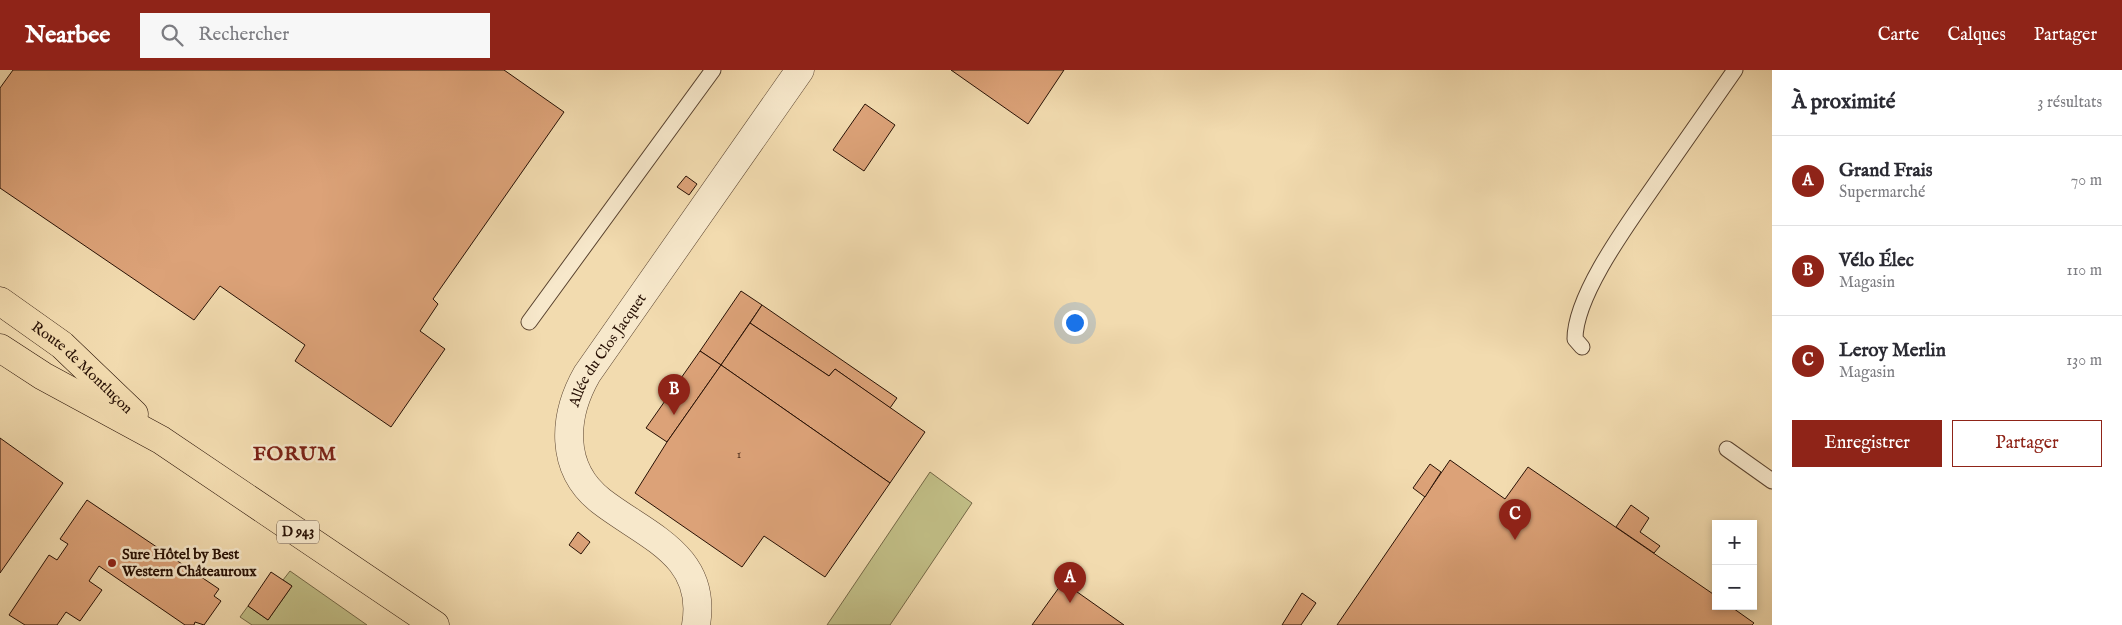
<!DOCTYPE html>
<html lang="fr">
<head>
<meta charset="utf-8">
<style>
  body { margin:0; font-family:"IM FELL English",serif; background:#f7f7f7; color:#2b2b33 }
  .controls { position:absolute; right:15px; bottom:15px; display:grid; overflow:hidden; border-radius:0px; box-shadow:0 2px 8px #0003 }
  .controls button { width:45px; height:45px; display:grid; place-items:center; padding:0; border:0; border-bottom:1px solid #e1e1e2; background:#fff; color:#2b2b33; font:25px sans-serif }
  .you { position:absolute; left:1074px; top:252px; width:18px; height:18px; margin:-12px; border:4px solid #fff; border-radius:50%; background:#1a73e8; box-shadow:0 0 0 8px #1a73e833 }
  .badge { display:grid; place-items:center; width:32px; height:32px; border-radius:50%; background:#8f2418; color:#fff; font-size:16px; font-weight:700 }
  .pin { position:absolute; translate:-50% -41px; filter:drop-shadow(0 1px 2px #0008) }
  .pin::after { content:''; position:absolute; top:26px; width:18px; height:15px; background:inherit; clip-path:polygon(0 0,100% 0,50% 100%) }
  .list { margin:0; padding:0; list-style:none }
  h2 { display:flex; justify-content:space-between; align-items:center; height:65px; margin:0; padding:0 20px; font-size:21px }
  h2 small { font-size:16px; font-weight:400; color:#7c7c81 }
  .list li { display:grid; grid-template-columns:32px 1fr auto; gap:15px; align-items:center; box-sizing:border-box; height:90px; padding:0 20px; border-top:1px solid #e1e1e2 }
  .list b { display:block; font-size:19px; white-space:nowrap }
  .list p { margin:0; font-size:16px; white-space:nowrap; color:#7c7c81 }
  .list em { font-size:16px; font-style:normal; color:#7c7c81 }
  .actions { display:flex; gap:10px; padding:15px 20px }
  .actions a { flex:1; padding:11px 0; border:1px solid #8f2418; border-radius:0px; text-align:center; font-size:18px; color:#8f2418 }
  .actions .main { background:#8f2418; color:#fff }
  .icon { flex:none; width:28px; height:28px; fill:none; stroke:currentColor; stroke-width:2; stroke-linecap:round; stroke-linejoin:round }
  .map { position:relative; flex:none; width:1772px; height:555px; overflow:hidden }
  header { display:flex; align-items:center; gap:30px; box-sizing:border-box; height:70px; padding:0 25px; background:#8f2418; color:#fff }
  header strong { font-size:24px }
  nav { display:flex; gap:28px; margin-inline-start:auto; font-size:18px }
  .search { width:350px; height:45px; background:#f7f7f7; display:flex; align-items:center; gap:12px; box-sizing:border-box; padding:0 18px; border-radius:0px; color:#7c7c81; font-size:19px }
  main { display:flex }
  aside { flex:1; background:#fff }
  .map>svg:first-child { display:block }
  .green { fill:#c1be86; stroke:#746745 }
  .building { fill:#dca278; stroke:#271004 }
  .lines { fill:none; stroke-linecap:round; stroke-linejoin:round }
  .lane-casing { stroke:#5a432f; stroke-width:17 }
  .street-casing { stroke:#5a432f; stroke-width:29 }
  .primary-casing { stroke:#271004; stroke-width:29 }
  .lane { stroke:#f7e8cb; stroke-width:15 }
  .street { stroke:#f7e8cb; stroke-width:28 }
  .primary { stroke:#f2dbaf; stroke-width:28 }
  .poi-dot { fill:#8f2418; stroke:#f7e8cb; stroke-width:2 }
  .labels { text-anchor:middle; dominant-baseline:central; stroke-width:5; stroke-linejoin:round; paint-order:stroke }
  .number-label { font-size:12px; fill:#543421 }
  .shield { fill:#f7e8cb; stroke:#655140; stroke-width:1 }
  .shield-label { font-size:14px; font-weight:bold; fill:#271004 }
  .street-label { font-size:15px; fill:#271004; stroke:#f7e8cb }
  .poi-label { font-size:15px; font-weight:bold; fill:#271004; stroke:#f7e8cb; text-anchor:start }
  .district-label { font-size:20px; font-weight:bold; letter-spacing:1px; fill:#7a1f14; stroke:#f7e8cb }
</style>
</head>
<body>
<header>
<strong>Nearbee</strong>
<div class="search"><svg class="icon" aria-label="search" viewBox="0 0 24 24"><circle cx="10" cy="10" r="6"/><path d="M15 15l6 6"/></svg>Rechercher</div>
<nav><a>Carte</a><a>Calques</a><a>Partager</a></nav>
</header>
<main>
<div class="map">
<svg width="1772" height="555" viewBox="0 0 1772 555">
  <rect width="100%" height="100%" fill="#f2dbaf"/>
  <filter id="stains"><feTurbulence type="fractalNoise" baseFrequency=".004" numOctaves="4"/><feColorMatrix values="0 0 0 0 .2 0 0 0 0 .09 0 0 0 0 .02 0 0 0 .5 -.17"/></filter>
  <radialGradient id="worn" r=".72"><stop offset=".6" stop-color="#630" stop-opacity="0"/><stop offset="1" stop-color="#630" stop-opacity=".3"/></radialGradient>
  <!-- green -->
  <g class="green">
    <polygon points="930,402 972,433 890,555 827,555"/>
    <polygon points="290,501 367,555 252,555 240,547 248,536 268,550 292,516 283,510"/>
  </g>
  <!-- building -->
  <g class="building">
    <polygon points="13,0 504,0 564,42 433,229 438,234 420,261 445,279 391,357 295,291 305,275 220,216 194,250 0,118 0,18"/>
    <polygon points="951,0 1064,0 1028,54"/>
    <polygon points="865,34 895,55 864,101 833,80"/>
    <polygon points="686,106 697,114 689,125 677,117"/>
    <polygon points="741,221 762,235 721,295 700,281"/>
    <polygon points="762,235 897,328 890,338 835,299 829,306 750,253"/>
    <polygon points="750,253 829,306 835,299 925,362 890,413 721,295"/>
    <polygon points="700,281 721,295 667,372 646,358"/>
    <polygon points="721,295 890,413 825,507 764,466 742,497 635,423 667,372"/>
    <polygon points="0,368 63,413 0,503"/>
    <polygon points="1450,390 1505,429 1528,397 1716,526 1716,536 1730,536 1754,553 1752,555 1337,555"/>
    <polygon points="1430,394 1441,402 1425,427 1413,418"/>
    <polygon points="87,430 219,519 214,526 221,531 204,555 195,552 194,555 185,555 99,496 89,511 102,520 80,551 66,542 57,555 25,555 9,545 49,485 57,490 68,474 60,469"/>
    <polygon points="1631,435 1649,448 1640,462 1660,476 1654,483 1616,457"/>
    <polygon points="578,462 590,472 581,484 569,475"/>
    <polygon points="271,502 292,516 268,550 248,536"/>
    <polygon points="1063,512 1124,555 1032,555"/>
    <polygon points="1302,523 1316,533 1301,555 1282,555"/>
  </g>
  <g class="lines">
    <defs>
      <g id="lane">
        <polyline points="529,252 713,0"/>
        <path d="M 1582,277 L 1575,269 C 1575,222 1636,143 1663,103 C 1687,69 1711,34 1735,0"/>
        <polyline points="1727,379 1772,411"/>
      </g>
      <g id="street">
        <path id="s1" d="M 696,555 C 708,485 646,466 601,431 C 559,398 563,346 587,304 L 800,0"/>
      </g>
      <g id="primary">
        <path id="s2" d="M 0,231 L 62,275 L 134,344"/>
        <polyline points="0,278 43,306 161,370 435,555"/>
      </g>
    </defs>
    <!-- lane casing -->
    <use href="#lane" class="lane-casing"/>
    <!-- street casing -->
    <use href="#street" class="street-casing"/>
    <!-- primary casing -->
    <use href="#primary" class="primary-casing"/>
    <!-- lane -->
    <use href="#lane" class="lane"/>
    <!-- street -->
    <use href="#street" class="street"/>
    <!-- primary -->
    <use href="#primary" class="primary"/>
  </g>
  <!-- markers -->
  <circle class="poi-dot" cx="112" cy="493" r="5"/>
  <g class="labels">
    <!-- number labels -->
    <g class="number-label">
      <text x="739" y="384">1</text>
    </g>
    <!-- shield labels -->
    <rect class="shield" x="277" y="450.5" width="42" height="23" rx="4"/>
    <g class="shield-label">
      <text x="298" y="462">D 943</text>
    </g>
    <!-- street labels -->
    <g class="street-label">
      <text stroke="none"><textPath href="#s1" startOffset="339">Allée du Clos Jacquet</textPath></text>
      <text stroke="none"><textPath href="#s2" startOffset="106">Route de Montluçon</textPath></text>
    </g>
    <!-- poi labels -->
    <g class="poi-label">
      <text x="122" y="484">Sure Hôtel by Best<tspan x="122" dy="17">Western Châteauroux</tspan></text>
    </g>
    <!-- district labels -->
    <g class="district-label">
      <text x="295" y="384">FORUM</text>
    </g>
  </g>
  <rect width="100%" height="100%" filter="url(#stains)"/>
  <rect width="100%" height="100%" fill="url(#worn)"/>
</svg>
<div class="controls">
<button>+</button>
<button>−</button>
</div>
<div class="you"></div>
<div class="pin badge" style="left:1070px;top:533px">A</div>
<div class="pin badge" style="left:674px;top:345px">B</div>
<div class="pin badge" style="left:1515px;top:470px">C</div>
</div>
<aside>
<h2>À proximité<small>3 résultats</small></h2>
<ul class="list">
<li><span class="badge">A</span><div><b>Grand Frais</b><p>Supermarché</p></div><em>70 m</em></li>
<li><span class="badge">B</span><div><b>Vélo Élec</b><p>Magasin</p></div><em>110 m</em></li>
<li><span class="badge">C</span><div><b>Leroy Merlin</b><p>Magasin</p></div><em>130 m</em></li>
</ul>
<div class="actions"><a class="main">Enregistrer</a><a>Partager</a></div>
</aside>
</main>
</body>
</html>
